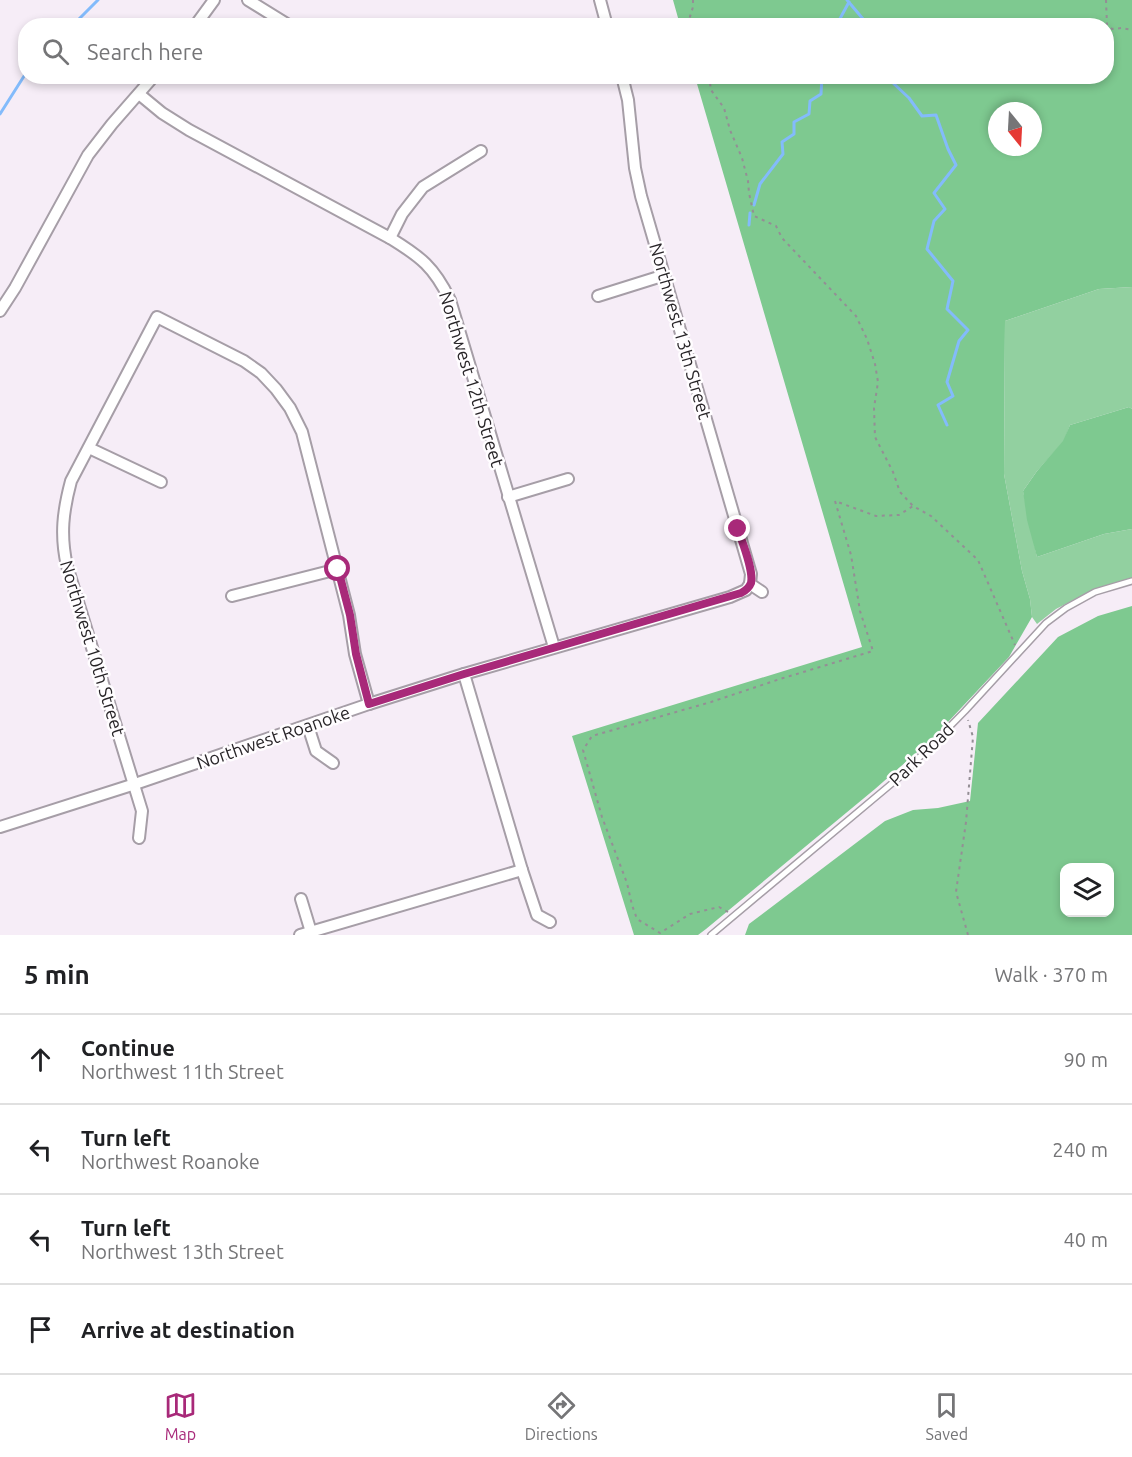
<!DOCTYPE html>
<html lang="en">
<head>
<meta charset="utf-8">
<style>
  body { margin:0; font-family:Ubuntu,sans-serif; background:#f6f6f6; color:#202124 }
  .controls { position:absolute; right:18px; bottom:18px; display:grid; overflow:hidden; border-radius:12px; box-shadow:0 3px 9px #0003 }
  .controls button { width:54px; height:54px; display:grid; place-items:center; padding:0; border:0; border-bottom:2px solid #e0e0e0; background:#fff; color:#202124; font:30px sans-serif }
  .compass { position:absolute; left:988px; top:102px; width:54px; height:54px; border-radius:50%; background:#fff; box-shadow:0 3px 9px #0003; rotate:162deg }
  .stop { position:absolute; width:18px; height:18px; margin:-14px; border:4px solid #a82979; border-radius:50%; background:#fff }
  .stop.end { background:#a82979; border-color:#fff; box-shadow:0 2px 6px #0008 }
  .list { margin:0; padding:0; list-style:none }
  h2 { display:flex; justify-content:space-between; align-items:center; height:78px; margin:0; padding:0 24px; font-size:26px }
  h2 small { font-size:20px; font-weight:400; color:#757577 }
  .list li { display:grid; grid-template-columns:39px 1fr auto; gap:18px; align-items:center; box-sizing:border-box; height:90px; padding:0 24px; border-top:2px solid #e0e0e0 }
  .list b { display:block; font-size:22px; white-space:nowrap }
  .list p { margin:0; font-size:20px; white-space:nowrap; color:#757577 }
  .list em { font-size:20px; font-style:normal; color:#757577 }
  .icon { flex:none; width:33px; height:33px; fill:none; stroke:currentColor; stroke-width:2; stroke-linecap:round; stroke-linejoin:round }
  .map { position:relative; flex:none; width:1132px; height:935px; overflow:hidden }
  .search { position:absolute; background:#fff; box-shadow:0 3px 9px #0003; left:18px; right:18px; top:18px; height:66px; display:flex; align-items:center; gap:15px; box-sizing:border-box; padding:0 21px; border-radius:24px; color:#757577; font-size:22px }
  .sheet { height:438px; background:#fff }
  nav { display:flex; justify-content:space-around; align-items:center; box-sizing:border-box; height:84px; border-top:2px solid #e0e0e0; background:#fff; font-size:16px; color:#757577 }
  nav a { display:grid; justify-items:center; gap:3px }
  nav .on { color:#a82979 }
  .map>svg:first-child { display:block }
  .green { fill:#92d0a0 }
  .forest { fill:#7ec990; fill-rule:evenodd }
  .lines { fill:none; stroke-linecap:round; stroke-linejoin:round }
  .stream { stroke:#83bbfb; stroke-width:3 }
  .lane-casing { stroke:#a69ea7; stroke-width:8 }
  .street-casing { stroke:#a69ea7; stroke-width:14 }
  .path { stroke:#948e95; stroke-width:2; stroke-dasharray:3 4.5; stroke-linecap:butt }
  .lane { stroke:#fff; stroke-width:5 }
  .street { stroke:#fff; stroke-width:10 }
  .route { stroke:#a82979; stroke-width:8 }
  .labels { text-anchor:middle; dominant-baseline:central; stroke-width:5; stroke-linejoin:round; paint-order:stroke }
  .street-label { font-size:18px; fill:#282528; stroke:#fffdff }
</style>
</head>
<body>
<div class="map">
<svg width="1132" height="935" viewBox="0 0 1132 935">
  <rect width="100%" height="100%" fill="#f6edf7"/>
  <!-- green -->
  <polygon class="green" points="1132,287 1132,409 1129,407 1070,425 1064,441 1037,471 1023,491 1037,557 1104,534 1132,529 1132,579 1083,595 1056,609 1037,624 1032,617 1030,599 1022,571 1004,474 1005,321 1099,289"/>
  <!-- forest -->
  <g class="forest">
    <path d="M 673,0 L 1132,0 L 1132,287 L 1099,289 L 1005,321 L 1004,474 L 1022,571 L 1030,599 L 1032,617 L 1009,657 L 932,739 L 875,789 L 706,929 L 698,935 L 634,935 L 572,736 L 862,647 L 695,77 L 1106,76 L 1106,26 L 680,25 ZM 997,111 L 1033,111 L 1033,147 L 997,147 Z"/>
    <polygon points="1129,407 1132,409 1132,529 1104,534 1037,557 1027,520 1023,491 1037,471 1063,441 1070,425"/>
    <path d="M 1132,606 L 1132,935 L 745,935 L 749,924 L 885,821 L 913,810 L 938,808 L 970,801 L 978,723 L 1058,637 L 1098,616 ZM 1064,868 L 1110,868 L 1110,912 L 1064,912 Z"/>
  </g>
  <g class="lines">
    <!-- stream -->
    <g class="stream">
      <polyline points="847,0 869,26"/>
      <polyline points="72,26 98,0"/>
      <polyline points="836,26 849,2"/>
      <polyline points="894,76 892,82 909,98 922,116 936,115 948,149 956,165 934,193 945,209 934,221 927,249 953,281 947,309 968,330 959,341 947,382 953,396 938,405 947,425"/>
      <polyline points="0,114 26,73"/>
      <polyline points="754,205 760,184 783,154 782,142 794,134 794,122 809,114 810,101 821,94 822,76"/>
      <polyline points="749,225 750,213"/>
    </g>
    <defs>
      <polyline id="lane" points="711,935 902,775 965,711 1046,623 1066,608 1095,592 1132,581"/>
      <g id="street">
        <polyline points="248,0 290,26"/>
        <polyline points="600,0 607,26"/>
        <polyline points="195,26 214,0"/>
        <polyline points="622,76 628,100 635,168 641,196 751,574 750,584"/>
        <path d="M 139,94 L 162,113 L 189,130 L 390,238 C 421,257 434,267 450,300 L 554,647"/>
        <polyline points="390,238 402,214 423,187 481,151"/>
        <polyline points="598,296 665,275"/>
        <polyline points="0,311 15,288 88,155 112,124 154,76"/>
        <polyline points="89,448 161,482"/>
        <polyline points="508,497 568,479"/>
        <polyline points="750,584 762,592"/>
        <polyline points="232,596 338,569"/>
        <polyline points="464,674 522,870 537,915 550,922"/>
        <polyline points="308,726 316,751 333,763"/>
        <polyline points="0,827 135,784 369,704 464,674 730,597 746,590 750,584"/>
        <path d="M 139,838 L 142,811 L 67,566 C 60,535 63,511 71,481 L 157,317 L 244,361 L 261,373 L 276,389 L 290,408 L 302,432 L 349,615 L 355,654 L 369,704"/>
        <polyline points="301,899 311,932"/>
        <polyline points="300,935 522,870"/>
      </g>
    </defs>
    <!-- lane casing -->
    <use href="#lane" class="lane-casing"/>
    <!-- street casing -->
    <use href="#street" class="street-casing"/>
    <!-- path -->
    <g class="path">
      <polyline points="693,0 693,7 688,23 696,26"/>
      <polyline points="1106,0 1107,25 1112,29 1122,28 1132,30"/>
      <polyline points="709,76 711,90 724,108 730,130 742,158 748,181 749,193 754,216 776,226 782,238 856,316 867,339 875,364 878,382 874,408 875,437 893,472 900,492 913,506"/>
      <polyline points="728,912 719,907 690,914 660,933 637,919 632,905 627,883 602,817 583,750 592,736 711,702 780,679 873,651 860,611 851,555 835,501 876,516 899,515 913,506 931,516 978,560 1015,645"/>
      <polyline points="968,935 956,892 966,822 973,737 968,720"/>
    </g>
    <!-- lane -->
    <use href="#lane" class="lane"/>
    <!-- street -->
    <use href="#street" class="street"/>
  </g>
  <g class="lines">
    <!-- route -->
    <path class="route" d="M 338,569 L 350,615 L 356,654 L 369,704 L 464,674 L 741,593 C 745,591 749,588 751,583 C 754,570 742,542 738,529"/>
  </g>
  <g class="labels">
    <!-- street labels -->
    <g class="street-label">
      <text transform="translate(681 331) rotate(74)">Northwest 13th Street</text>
      <text transform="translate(472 379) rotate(73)">Northwest 12th Street</text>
      <text transform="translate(93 648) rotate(73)">Northwest 10th Street</text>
      <text transform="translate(273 737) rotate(-19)">Northwest Roanoke</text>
      <text transform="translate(921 754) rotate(-44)">Park Road</text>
    </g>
  </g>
</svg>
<div class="controls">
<button><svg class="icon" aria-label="layers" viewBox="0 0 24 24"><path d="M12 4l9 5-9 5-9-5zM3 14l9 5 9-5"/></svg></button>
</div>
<svg class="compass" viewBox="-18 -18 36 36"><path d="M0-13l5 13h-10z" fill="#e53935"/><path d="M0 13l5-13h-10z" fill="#757577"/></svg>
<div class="stop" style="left:338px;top:569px"></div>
<div class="stop end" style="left:738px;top:529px"></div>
<div class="search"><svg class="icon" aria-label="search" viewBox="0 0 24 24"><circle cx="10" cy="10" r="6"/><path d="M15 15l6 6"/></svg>Search here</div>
</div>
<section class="sheet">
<h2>5 min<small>Walk · 370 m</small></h2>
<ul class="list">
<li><svg class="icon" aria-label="ahead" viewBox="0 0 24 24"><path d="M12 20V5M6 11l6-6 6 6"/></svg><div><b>Continue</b><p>Northwest 11th Street</p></div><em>90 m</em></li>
<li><svg class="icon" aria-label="left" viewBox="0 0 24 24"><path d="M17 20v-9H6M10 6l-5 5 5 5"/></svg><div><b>Turn left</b><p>Northwest Roanoke</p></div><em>240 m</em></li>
<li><svg class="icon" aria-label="left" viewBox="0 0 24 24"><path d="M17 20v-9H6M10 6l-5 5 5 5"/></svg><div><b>Turn left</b><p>Northwest 13th Street</p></div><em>40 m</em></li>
<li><svg class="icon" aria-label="arrive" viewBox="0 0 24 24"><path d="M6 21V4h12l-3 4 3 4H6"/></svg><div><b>Arrive at destination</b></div></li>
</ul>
</section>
<nav>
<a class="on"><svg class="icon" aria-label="map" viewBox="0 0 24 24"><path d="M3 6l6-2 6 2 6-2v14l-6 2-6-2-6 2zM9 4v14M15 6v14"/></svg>Map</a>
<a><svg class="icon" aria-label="directions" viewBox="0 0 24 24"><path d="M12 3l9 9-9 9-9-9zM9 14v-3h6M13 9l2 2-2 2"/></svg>Directions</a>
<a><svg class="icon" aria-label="saved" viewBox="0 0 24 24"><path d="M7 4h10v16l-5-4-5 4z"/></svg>Saved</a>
</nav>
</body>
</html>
